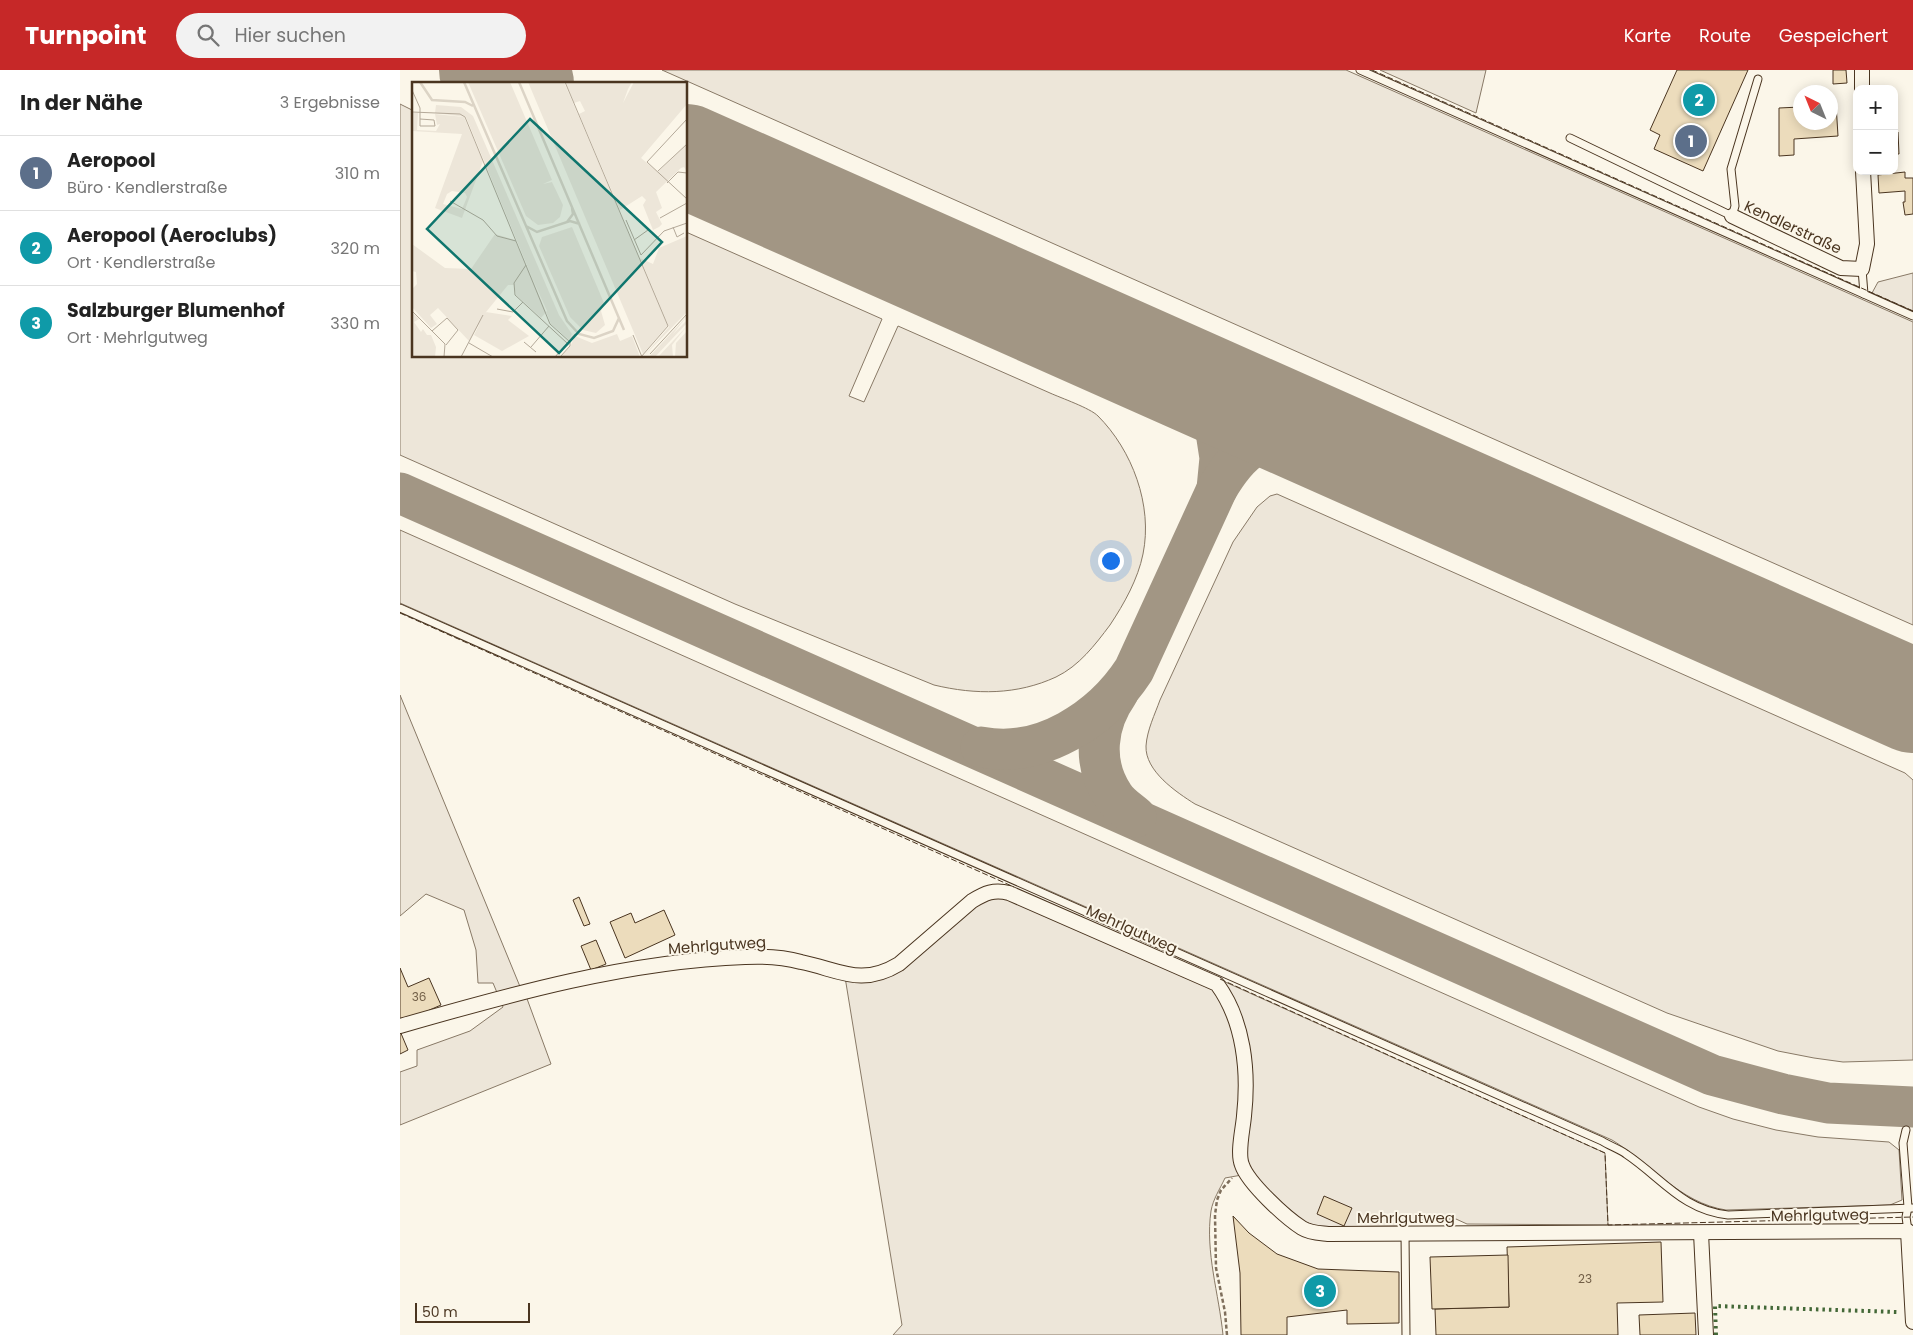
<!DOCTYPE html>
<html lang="de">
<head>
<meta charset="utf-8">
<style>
  body { margin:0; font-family:Poppins,sans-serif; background:#f2f2f2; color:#222 }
  .controls { position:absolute; right:15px; top:15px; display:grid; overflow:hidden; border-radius:10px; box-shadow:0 2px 12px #0003 }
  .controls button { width:45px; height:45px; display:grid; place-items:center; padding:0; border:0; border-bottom:1px solid #e0e0e0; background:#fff; color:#222; font:25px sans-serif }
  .compass { position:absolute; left:1393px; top:15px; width:45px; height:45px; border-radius:50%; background:#fff; box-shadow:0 2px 12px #0003; rotate:317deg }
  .scale { position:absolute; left:15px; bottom:12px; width:115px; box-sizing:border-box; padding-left:5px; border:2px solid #4a3520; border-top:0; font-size:14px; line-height:18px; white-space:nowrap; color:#4a3520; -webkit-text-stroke:4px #fbf6e9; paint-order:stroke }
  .you { position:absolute; left:710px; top:490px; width:18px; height:18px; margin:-12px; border:4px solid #fff; border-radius:50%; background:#1a73e8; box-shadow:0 0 0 8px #1a73e833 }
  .badge { display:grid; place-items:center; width:32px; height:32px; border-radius:50%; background:#c62828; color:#fff; font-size:16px; font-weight:700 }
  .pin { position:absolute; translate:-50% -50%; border:2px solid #fff; box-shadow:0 1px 5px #0006 }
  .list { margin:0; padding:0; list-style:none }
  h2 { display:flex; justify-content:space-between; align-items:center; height:65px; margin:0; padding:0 20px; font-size:21px }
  h2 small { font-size:16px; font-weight:400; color:#767676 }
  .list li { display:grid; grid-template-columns:32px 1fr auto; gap:15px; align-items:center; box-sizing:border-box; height:75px; padding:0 20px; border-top:1px solid #e0e0e0 }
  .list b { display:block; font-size:19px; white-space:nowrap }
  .list p { margin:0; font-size:16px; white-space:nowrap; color:#767676 }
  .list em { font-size:16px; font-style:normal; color:#767676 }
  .icon { flex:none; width:28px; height:28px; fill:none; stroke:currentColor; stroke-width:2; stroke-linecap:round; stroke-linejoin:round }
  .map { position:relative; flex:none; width:1513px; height:1265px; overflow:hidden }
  header { display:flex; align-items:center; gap:30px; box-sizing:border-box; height:70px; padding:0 25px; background:#c62828; color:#fff }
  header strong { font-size:24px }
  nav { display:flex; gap:28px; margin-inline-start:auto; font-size:18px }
  .search { width:350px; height:45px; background:#f2f2f2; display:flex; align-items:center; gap:12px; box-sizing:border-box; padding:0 18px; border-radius:28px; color:#767676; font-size:19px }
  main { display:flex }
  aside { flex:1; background:#fff }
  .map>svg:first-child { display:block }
  .green { fill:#ede6d9; stroke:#887966 }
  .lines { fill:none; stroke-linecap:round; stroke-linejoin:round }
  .taxiway { stroke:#a29684; stroke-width:41 }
  .runway { stroke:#a29684; stroke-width:104 }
  .building { fill:#ecdcbc; stroke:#4a3520 }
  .service-casing { stroke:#4a3520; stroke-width:9 }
  .minor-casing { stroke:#4a3520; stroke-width:16 }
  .path { stroke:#7f6f5c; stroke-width:2.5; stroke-dasharray:4 2.5; stroke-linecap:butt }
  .service { stroke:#fbf6e9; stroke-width:7 }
  .minor { stroke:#fbf6e9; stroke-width:14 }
  .hedge { stroke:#436837; stroke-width:4; stroke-dasharray:2.5 4; stroke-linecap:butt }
  .fence { stroke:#4a3520; stroke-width:1; stroke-dasharray:6 2.5; stroke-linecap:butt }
  .labels { text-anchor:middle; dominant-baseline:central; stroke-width:4; stroke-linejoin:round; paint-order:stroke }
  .number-label { font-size:12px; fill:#725f47 }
  .street-label { font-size:15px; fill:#4a3520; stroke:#fbf6e9 }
  .inset-river { fill:none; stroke:#dcd4c6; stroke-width:2.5 }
  .inset-road { fill:none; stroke:#b4a999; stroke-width:1 }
  .view { fill:#0f766e; fill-opacity:0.15; stroke:#0f766e; stroke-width:2.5 }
  .inset-edge { fill:none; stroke:#4a3520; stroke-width:2.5 }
</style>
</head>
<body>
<header>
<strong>Turnpoint</strong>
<div class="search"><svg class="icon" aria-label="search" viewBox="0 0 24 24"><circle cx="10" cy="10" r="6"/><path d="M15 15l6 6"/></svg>Hier suchen</div>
<nav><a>Karte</a><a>Route</a><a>Gespeichert</a></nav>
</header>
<main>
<aside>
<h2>In der Nähe<small>3 Ergebnisse</small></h2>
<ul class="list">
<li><span class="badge" style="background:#5c6f8a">1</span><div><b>Aeropool</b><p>Büro · Kendlerstraße</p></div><em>310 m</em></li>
<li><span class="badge" style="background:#0f9aa8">2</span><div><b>Aeropool (Aeroclubs)</b><p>Ort · Kendlerstraße</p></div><em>320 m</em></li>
<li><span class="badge" style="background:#0f9aa8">3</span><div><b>Salzburger Blumenhof</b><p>Ort · Mehrlgutweg</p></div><em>330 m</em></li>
</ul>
</aside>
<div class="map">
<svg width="1513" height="1265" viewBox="0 0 1513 1265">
  <rect width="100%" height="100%" fill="#fbf6e9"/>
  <!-- green -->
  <g class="green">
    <polygon points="262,0 946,0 1513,252 1513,555"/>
    <polygon points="980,0 1086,0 1076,43"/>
    <path d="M 0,34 L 14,41 L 14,286 L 286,286 L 286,162 L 482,249 L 449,326 L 464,332 L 498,256 C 549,278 599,301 650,323 C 661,328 690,338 698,346 C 732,380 753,435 743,484 C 738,509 724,534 710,555 C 695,575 679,596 656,607 C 617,625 576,625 534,615 L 335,534 L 0,385 Z"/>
    <polygon points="1513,203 1513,241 1472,223 1478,212"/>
    <path d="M 877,424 L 1505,703 L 1513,710 L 1513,990 L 1443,992 L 1414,988 L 1378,981 L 1299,954 L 1267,943 L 795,734 C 776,722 745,701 746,676 C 747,660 755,644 760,630 L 833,472 L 857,437 L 870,426 Z"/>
    <path d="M 0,460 L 1299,1037 L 1333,1049 L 1376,1060 L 1418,1067 L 1489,1072 L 1499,1080 L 1502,1130 L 1490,1135 L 1326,1140 C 1280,1133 1250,1093 1212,1070 L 0,533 Z"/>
    <polygon points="0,625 121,919 126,926 151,994 0,1055 0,1002 17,996 17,980 70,961 103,937 93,913 78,913 76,880 64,840 26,824 0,846"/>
    <path d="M 601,824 L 823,911 L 1205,1083 L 1208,1155 L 1067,1154 L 1056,1149 L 1018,1150 L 997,1156 L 918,1157 L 903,1151 L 873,1125 L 853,1103 L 825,1108 C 820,1119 813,1129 811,1141 C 805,1182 819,1224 823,1265 L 493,1265 L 502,1255 L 445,907 L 463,911 L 565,840 Z"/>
  </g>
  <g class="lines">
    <!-- taxiway -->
    <g class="taxiway">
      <polyline points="769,300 793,317 808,338 816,362 820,388 817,419"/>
      <polyline points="0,423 1312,1005 1383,1024 1428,1033 1513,1037"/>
      <path d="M 718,623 C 696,654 692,693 713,725 C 718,734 728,740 736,747"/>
      <path d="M 581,677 C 641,689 702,649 734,600 L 817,419 C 843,375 859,369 909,362"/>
    </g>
    <!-- runway -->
    <g class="runway">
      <polyline points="91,0 122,14"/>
      <polyline points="286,86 1513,631"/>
    </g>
  </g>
  <!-- building -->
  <g class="building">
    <polygon points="1277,0 1348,0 1303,101 1254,79 1260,65 1250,60"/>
    <polygon points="1433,0 1446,0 1447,13 1433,14"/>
    <polygon points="1436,34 1438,66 1394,69 1394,85 1379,86 1379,38 1400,37 1400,52 1430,52 1430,35"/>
    <polygon points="1494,62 1498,62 1499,84 1494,84"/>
    <polygon points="1505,102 1505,108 1513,108 1513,144 1505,145 1503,132 1505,132 1505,121 1479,123 1478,105"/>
    <polygon points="179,827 190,854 184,856 173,830"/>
    <polygon points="264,840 275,865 225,888 210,852 231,843 235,853"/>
    <polygon points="196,870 206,894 191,900 181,876"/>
    <polygon points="0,898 8,917 29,908 41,935 0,953"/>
    <polygon points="0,961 8,980 0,984"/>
    <polygon points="924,1126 952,1138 944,1156 917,1144"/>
    <polygon points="833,1146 849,1163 877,1184 918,1199 999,1202 999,1253 947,1254 947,1240 887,1247 887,1265 841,1265 840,1203"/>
    <polygon points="1261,1172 1263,1232 1217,1233 1218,1265 1036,1265 1035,1239 1109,1237 1107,1177"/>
    <polygon points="1108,1185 1109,1237 1032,1239 1030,1187"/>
    <polygon points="1295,1243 1296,1265 1240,1265 1239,1245"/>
  </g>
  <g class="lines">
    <defs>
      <g id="service">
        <polyline points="960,0 1513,246"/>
        <polyline points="1170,68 1332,146 1335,136 1331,99 1358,9"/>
        <polyline points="1462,199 1464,224"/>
        <path d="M 0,538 L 1202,1071 C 1210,1076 1219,1079 1226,1084 C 1262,1108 1282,1140 1328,1145 L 1513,1138"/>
        <polyline points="1506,1060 1503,1073 1508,1137 1506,1147 1508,1161"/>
        <polyline points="1005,1163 1006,1265"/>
      </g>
      <g id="minor">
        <polyline points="1462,19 1462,0"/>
        <polyline points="1332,146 1441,198 1462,199 1467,174 1463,101"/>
        <path d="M 0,956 C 111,924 229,891 345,887 C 364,886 383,887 401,892 C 440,900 461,917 499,894 L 572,831 C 585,823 594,819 609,823 L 817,914 C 844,951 849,1001 844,1046 C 843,1059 837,1083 842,1095 C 848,1113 886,1148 902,1158 C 910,1163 919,1163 928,1164 L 1508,1161 L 1513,1252"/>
        <polyline points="1301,1163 1306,1265"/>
      </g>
    </defs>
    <!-- service casing -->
    <use href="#service" class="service-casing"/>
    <!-- minor casing -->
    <use href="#minor" class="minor-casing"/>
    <!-- path -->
    <polyline class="path" points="827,1265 825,1242 816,1198 815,1145 817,1130 821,1120 832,1108"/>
    <!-- service -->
    <use href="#service" class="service"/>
    <!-- minor -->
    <use href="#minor" class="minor"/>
    <!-- hedge -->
    <polyline class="hedge" points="1316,1265 1315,1236 1497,1242"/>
    <!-- fence -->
    <g class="fence">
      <polyline points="972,0 1513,241"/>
      <polyline points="0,543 614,817"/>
      <polyline points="820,909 1205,1083 1208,1155 1513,1147"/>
    </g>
  </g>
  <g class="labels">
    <!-- number labels -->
    <g class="number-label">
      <text x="19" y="926">36</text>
      <text x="1185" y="1208">23</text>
    </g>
    <!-- street labels -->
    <g class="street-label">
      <text transform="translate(1393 157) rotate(25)">Kendlerstraße</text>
      <text transform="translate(732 859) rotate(24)">Mehrlgutweg</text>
      <text transform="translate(317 875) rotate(-4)">Mehrlgutweg</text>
      <text transform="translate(1420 1145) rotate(-1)">Mehrlgutweg</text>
      <text x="1006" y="1147">Mehrlgutweg</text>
    </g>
  </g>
  <!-- overview -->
  <g transform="translate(12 12)">
    <rect width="275" height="275" fill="#fbf6e9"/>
    <path d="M 56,0 L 98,0 L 140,98 L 131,102 L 140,100 L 151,123 L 148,135 L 141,141 L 126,143 L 114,134 ZM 116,0 L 152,0 L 256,243 L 231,272 ZM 153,0 L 220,0 L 216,7 L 211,21 L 222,0 L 275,0 L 275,22 L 229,76 L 246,90 L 275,62 L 275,90 L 272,85 L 269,86 L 244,110 L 250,126 L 244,130 L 250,142 L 247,145 L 241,148 L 231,123 L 234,118 L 230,114 L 208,128 L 167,32 L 173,29 L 168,19 L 162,21 ZM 24,23 L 49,25 L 61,34 L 147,233 L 160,252 L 157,258 L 139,242 L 54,35 L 23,31 ZM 0,31 L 6,31 L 5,48 L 24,49 L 28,42 L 25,43 L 23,32 L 52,35 L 71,79 L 50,136 L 23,126 L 50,52 L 0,49 ZM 40,109 L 53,111 L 55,115 L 50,127 L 31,122 L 35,112 ZM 160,145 L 192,221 L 189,229 L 193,243 L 184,251 L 171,248 L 158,235 L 127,164 L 130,155 ZM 83,152 L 103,158 L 135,229 L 129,236 L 104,213 L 102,203 L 96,203 L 70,235 L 74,230 L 100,234 L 96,238 L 117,254 L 90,269 L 62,253 L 68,241 L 57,259 L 26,226 L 18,233 L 25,242 L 19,246 L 0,225 L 0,207 L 5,202 L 4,190 L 0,189 L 0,162 L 33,186 L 59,187 ZM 275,154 L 275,230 L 231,275 L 257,245 L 228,176 L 241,182 L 247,166 ZM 0,230 L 7,237 L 2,240 L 9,250 L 11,247 L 15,253 L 19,253 L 24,265 L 23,275 L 0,275 ZM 275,234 L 261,252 L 275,238 L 275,241 L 243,275 L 237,275 ZM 275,244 L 260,263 L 261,275 L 246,275 ZM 275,249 L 275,275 L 263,275 L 264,261 ZM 205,252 L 208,259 L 220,254 L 228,275 L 148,275 L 158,265 L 163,254 L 180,261 Z" fill="#ede6d9" fill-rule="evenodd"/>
    <path class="inset-river" d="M 8,0 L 20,18 L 53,20 L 61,24M 52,0 L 155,239 L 167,252 L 182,256 L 201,249 L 207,236M 107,0 L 212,248M 155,140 L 161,132 L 160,126M 114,144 L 125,150 L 158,139 L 168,142"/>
    <path class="inset-road" d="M 153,0 L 256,244 L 229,275M 0,8 L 8,26 L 8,44 L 23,44 L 22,38 L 8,37M 0,30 L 48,32 L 53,35 L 138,242 L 158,260 L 158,264 L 148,275M 275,37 L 235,80 L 275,117M 246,89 L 275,62M 255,101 L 266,90 L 275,91M 38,119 L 71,138 L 85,154 L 104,159M 248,136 L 275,121M 214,138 L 229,173 L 252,149 L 275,141M 261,145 L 265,155 L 272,151M 222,158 L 236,148M 114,183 L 102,201 L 103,213 L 155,261M 85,227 L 101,230 L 111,220M 0,229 L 33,262 L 32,275M 20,249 L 35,236 L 46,248 L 34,263M 221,253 L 230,275M 112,260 L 124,270M 57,261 L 81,275M 119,265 L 137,244M 238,272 L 275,232M 49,275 L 71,233M 143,275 L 163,252"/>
    <path class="view" d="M 118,37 L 250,160 L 147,271 L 15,147 Z"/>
    <rect width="275" height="275" class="inset-edge"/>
  </g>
</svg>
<div class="controls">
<button>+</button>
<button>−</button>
</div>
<svg class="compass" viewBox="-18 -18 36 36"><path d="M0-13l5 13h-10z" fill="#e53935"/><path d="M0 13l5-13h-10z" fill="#767676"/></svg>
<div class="scale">50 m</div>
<div class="you"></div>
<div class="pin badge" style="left:1291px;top:71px;background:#5c6f8a">1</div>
<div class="pin badge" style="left:1299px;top:30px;background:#0f9aa8">2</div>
<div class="pin badge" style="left:920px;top:1221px;background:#0f9aa8">3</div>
</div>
</main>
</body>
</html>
